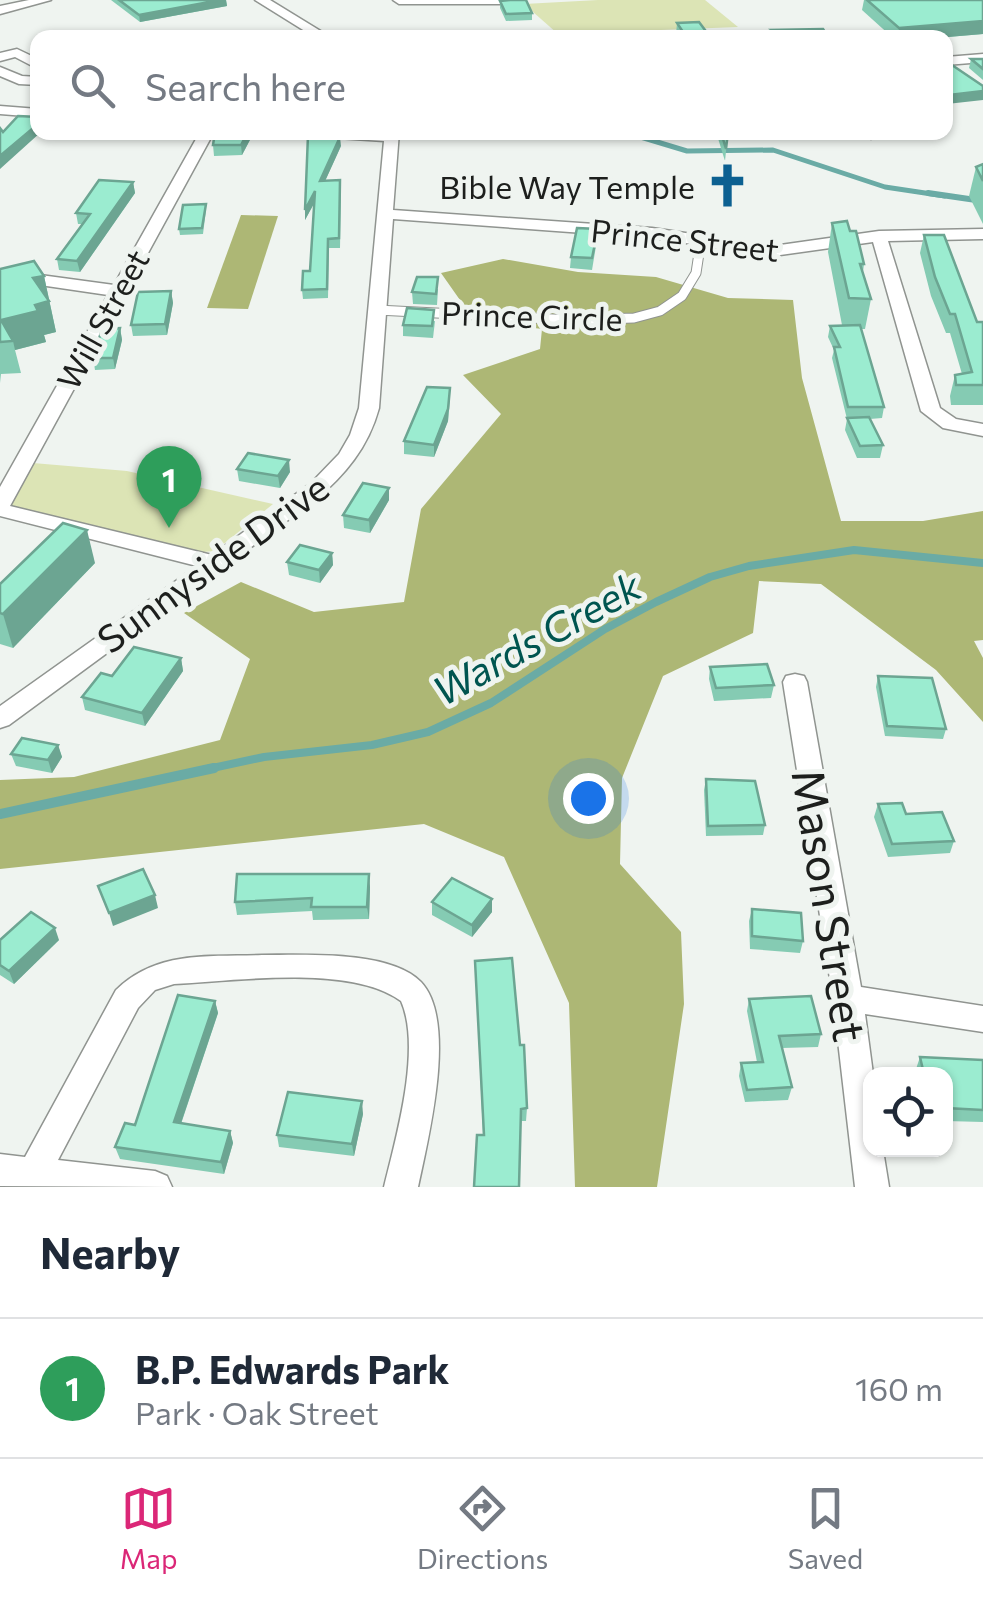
<!DOCTYPE html>
<html lang="en">
<head>
<meta charset="utf-8">
<style>
  body { margin:0; font-family:Commissioner,sans-serif; background:#f2f2f3; color:#1f2937 }
  .controls { position:absolute; right:30px; bottom:30px; display:grid; overflow:hidden; border-radius:20px; box-shadow:0 2px 8px #0004 }
  .controls button { width:90px; height:90px; display:grid; place-items:center; padding:0; border:0; border-bottom:2px solid #e0e1e3; background:#fff; color:#1f2937; font:50px sans-serif }
  .you { position:absolute; left:588px; top:798px; width:35px; height:35px; margin:-25px; border:8px solid #fff; border-radius:50%; background:#1a73e8; box-shadow:0 0 0 15px #1a73e833 }
  .badge { display:grid; place-items:center; width:65px; height:65px; border-radius:50%; background:#db2777; color:#fff; font-size:32px; font-weight:700 }
  .pin { position:absolute; translate:-50% -82px; filter:drop-shadow(0 2px 5px #0008) }
  .pin::after { content:''; position:absolute; top:52px; width:35px; height:30px; background:inherit; clip-path:polygon(0 0,100% 0,50% 100%) }
  .list { margin:0; padding:0; list-style:none }
  h2 { display:flex; justify-content:space-between; align-items:center; height:130px; margin:0; padding:0 40px; font-size:42px }
  h2 small { font-size:32px; font-weight:400; color:#747a83 }
  .list li { display:grid; grid-template-columns:65px 1fr auto; gap:30px; align-items:center; box-sizing:border-box; height:140px; padding:0 40px; border-top:2px solid #e0e1e3 }
  .list b { display:block; font-size:38px; white-space:nowrap }
  .list p { margin:0; font-size:32px; white-space:nowrap; color:#747a83 }
  .list em { font-size:32px; font-style:normal; color:#747a83 }
  .icon { flex:none; width:55px; height:55px; fill:none; stroke:currentColor; stroke-width:2; stroke-linecap:round; stroke-linejoin:round }
  .map { position:relative; flex:none; width:983px; height:1187px; overflow:hidden }
  .search { position:absolute; background:#fff; box-shadow:0 2px 8px #0004; left:30px; right:30px; top:30px; height:110px; display:flex; align-items:center; gap:25px; box-sizing:border-box; padding:0 35px; border-radius:20px; color:#747a83; font-size:38px }
  .sheet { height:270px; background:#fff }
  nav { display:flex; justify-content:space-around; align-items:center; box-sizing:border-box; height:140px; border-top:2px solid #e0e1e3; background:#fff; font-size:28px; color:#747a83 }
  nav a { display:grid; justify-items:center; gap:5px }
  nav .on { color:#db2777 }
  .map>svg:first-child { display:block }
  .green { fill:#dce4b5 }
  .forest { fill:#adb775 }
  .lines { fill:none; stroke-linecap:round; stroke-linejoin:round }
  .stream-far3 { stroke:#6aaba5; stroke-width:5 }
  .stream-far2 { stroke:#6aaba5; stroke-width:6 }
  .stream-far1 { stroke:#6aaba5; stroke-width:8 }
  .stream { stroke:#6aaba5; stroke-width:10 }
  .lane-far1-casing { stroke:#909490; stroke-width:8 }
  .lane-casing { stroke:#909490; stroke-width:11 }
  .street-casing { stroke:#909490; stroke-width:3 }
  .lane-far1 { stroke:#fff; stroke-width:6 }
  .lane { stroke:#fff; stroke-width:9 }
  .street { fill:#fff; fill-rule:evenodd }
  .wall { fill:#85cbb3 }
  .shaded-wall { fill:#6ca592 }
  .building { fill:#9becd0; stroke:#6ca592; stroke-width:2.5 }
  .labels { text-anchor:middle; dominant-baseline:central; stroke-width:10; stroke-linejoin:round; paint-order:stroke }
  .far-poi-label { font-size:32px; fill:#1d1f1d; stroke:#eff4f0; text-anchor:end }
  .far-street-label { font-size:32px; fill:#1d1f1d; stroke:#eff4f0 }
  .street-label { font-size:38px; fill:#1d1f1d; stroke:#eff4f0 }
  .water-label { font-size:40px; font-style:italic; fill:#005550; stroke:#eff4f0 }
  .near-street-label { font-size:45px; fill:#1d1f1d; stroke:#eff4f0 }
</style>
</head>
<body>
<div class="map">
<svg width="983" height="1187" viewBox="0 0 983 1187">
  <rect width="100%" height="100%" fill="#eff4f0"/>
  <!-- green -->
  <g class="green">
    <polygon points="598,0 705,0 738,27 558,34 524,4"/>
    <polygon points="33,463 127,471 273,504 215,551 192,553 9,506"/>
  </g>
  <!-- forest -->
  <g class="forest">
    <polygon points="241,215 278,216 248,309 207,308"/>
    <polygon points="503,259 578,272 656,277 728,298 793,300 802,378 841,521 923,521 983,511 983,640 974,641 983,658 983,722 936,670 821,584 759,581 753,633 663,676 622,778 620,864 681,932 684,1004 657,1187 575,1187 569,1003 504,857 424,824 0,869 0,780 74,777 220,740 250,659 184,613 241,582 314,612 404,602 421,509 501,414 463,375 540,349 542,329 474,320 441,273"/>
  </g>
  <g class="lines">
    <!-- stream-far3 -->
    <polyline class="stream-far3" points="624,132 687,151 773,150 885,187 945,196"/>
    <!-- stream-far2 -->
    <polyline class="stream-far2" points="928,193 983,201"/>
    <!-- stream-far1 -->
    <polyline class="stream-far1" points="203,770 264,757 372,745 428,732 491,703 605,629 656,602 710,577 749,566 854,550 983,563"/>
    <!-- stream -->
    <polyline class="stream" points="0,814 214,768"/>
    <defs>
      <polyline id="lane-far1" points="862,132 871,136"/>
      <polyline id="lane" points="377,310 573,320 634,318 660,311 682,296 696,273 701,240"/>
      <g id="street">
        <polygon points="29,0 51,0 0,14 0,6"/>
        <polygon points="255,0 270,0 332,38 316,38"/>
        <polygon points="393,0 514,0 508,4 399,4"/>
        <polygon points="17,49 38,59 38,69 15,57 0,61 0,53"/>
        <polygon points="983,54 983,62 946,65 946,57"/>
        <polygon points="0,67 22,76 38,77 38,85 19,84 0,76"/>
        <polygon points="0,106 38,109 38,117 0,114"/>
        <path d="M 200,132 L 214,132 L 10,506 L 212,555 L 311,483 L 339,454 L 350,435 L 359,408 L 384,141 L 306,136 L 299,132 L 399,132 L 393,210 L 652,228 L 773,246 L 879,231 L 983,229 L 983,239 L 888,241 L 940,408 L 956,419 L 983,424 L 983,436 L 943,428 L 921,411 L 873,242 L 773,256 L 652,238 L 393,219 L 379,408 C 368,448 345,475 314,501 L 9,725 L 0,728 L 0,706 L 197,566 L 0,516 L 0,487 L 108,295 L 33,284 L 0,286 L 0,276 L 33,274 L 114,285 Z"/>
        <polygon points="795,674 804,676 807,682 861,987 983,1006 983,1032 865,1014 873,1074 870,1150 883,1150 889,1187 855,1187 833,998 783,682 786,676"/>
        <path d="M 262,955 C 304,955 390,950 421,982 C 458,1021 428,1139 418,1187 L 384,1187 C 396,1138 422,1048 401,1001 C 351,964 235,981 174,984 L 155,990 L 138,1008 L 58,1160 L 155,1171 L 167,1176 L 172,1187 L 0,1186 L 0,1154 L 25,1157 L 116,990 C 157,950 209,957 262,955 Z"/>
      </g>
    </defs>
    <!-- lane-far1 casing -->
    <use href="#lane-far1" class="lane-far1-casing"/>
    <!-- lane casing -->
    <use href="#lane" class="lane-casing"/>
    <!-- street casing -->
    <use href="#street" class="street-casing"/>
    <!-- lane-far1 -->
    <use href="#lane-far1" class="lane-far1"/>
    <!-- lane -->
    <use href="#lane" class="lane"/>
    <!-- street -->
    <use href="#street" class="street"/>
  </g>
  <!-- wall -->
  <g class="wall">
    <polygon points="111,0 226,0 227,6 140,22"/>
    <polygon points="864,0 983,0 983,34 936,38 893,38 862,10"/>
    <polygon points="500,1 532,13 532,20 506,21 500,8"/>
    <polygon points="677,23 711,38 678,38 676,34"/>
    <polygon points="772,30 829,38 771,38"/>
    <polygon points="971,59 983,59 983,80 969,68"/>
    <polygon points="215,132 252,132 252,136 242,155 214,156 213,145"/>
    <polygon points="716,132 728,132 725,161"/>
    <polygon points="341,146 325,181 341,189 340,248 329,248 328,298 303,299 302,290 310,271 314,203 305,220 305,210"/>
    <polygon points="983,164 983,224 969,196 976,167"/>
    <polygon points="133,182 135,193 80,272 59,270 57,259 83,224 78,224 76,213"/>
    <polygon points="206,210 203,234 180,235 179,229"/>
    <polygon points="832,223 850,231 864,264 863,272 871,299 865,329 861,329 884,407 882,418 870,419 883,445 880,458 857,458 845,430 847,419 832,358 834,350 828,337 830,326 842,325 828,252"/>
    <polygon points="924,235 977,322 983,322 983,405 951,405 950,396 955,375 962,374 950,333 946,333 931,296 920,253"/>
    <polygon points="597,240 592,270 570,268 571,257"/>
    <polygon points="0,269 44,276 56,332 44,335 46,342 15,350 21,373 1,374 0,383"/>
    <polygon points="438,289 437,305 413,304 412,292"/>
    <polygon points="171,291 173,303 167,335 133,336 131,325"/>
    <polygon points="435,321 433,338 403,336 403,325"/>
    <polygon points="120,328 122,340 115,369 95,370 93,358"/>
    <polygon points="450,400 448,421 434,457 404,454 404,441"/>
    <polygon points="237,469 290,472 280,488 239,481"/>
    <polygon points="389,488 389,500 370,533 344,528 343,515"/>
    <polygon points="332,553 333,565 320,583 289,575 287,562"/>
    <polygon points="95,563 13,648 0,644 0,584"/>
    <polygon points="181,658 183,671 145,726 85,710 82,697"/>
    <polygon points="710,667 774,685 771,698 714,701 709,679"/>
    <polygon points="878,676 946,729 943,739 885,736 876,687"/>
    <polygon points="58,745 62,757 52,773 16,766 11,754"/>
    <polygon points="706,779 765,825 763,835 706,836 704,790"/>
    <polygon points="878,804 906,814 954,841 950,853 888,857 874,817"/>
    <polygon points="370,887 369,919 313,920 312,911 237,915 235,902"/>
    <polygon points="432,902 492,912 472,937 432,915"/>
    <polygon points="752,909 803,941 800,953 750,949 749,921"/>
    <polygon points="0,940 59,940 14,984 0,975"/>
    <polygon points="475,961 527,1108 526,1121 521,1121 483,1135"/>
    <polygon points="749,999 821,1034 818,1047 782,1048 792,1087 788,1100 745,1102 739,1076 741,1063 757,1062 747,1011"/>
    <polygon points="215,1001 218,1013 181,1124 230,1131 233,1143 224,1174 120,1159 115,1147 135,1125"/>
    <polygon points="920,1057 983,1060 983,1122 946,1121 946,1074 917,1074 916,1069"/>
    <polygon points="363,1114 354,1156 279,1147 277,1135"/>
  </g>
  <!-- shaded-wall -->
  <g class="shaded-wall">
    <polygon points="220,0 226,0 227,6 140,22 139,15"/>
    <polygon points="983,21 983,34 936,38 898,38 899,28"/>
    <polygon points="983,91 983,100 947,104 949,95"/>
    <polygon points="38,124 38,132 41,132 0,169 0,156"/>
    <polygon points="248,132 252,132 252,136 242,155 241,145"/>
    <polygon points="340,137 341,146 321,190 320,181"/>
    <polygon points="133,182 135,193 80,272 77,261"/>
    <polygon points="315,191 316,200 305,220 305,210"/>
    <polygon points="44,276 56,332 44,335 46,342 15,350 13,341 1,320 33,278"/>
    <polygon points="171,291 173,303 167,335 165,324"/>
    <polygon points="120,328 122,340 115,369 113,358"/>
    <polygon points="450,388 448,421 434,457 434,445"/>
    <polygon points="289,460 290,472 280,488 278,476"/>
    <polygon points="389,488 389,500 370,533 369,520"/>
    <polygon points="87,530 95,563 13,648 3,614"/>
    <polygon points="332,553 333,565 320,583 319,570"/>
    <polygon points="181,658 183,671 145,726 142,713"/>
    <polygon points="58,745 62,757 52,773 48,760"/>
    <polygon points="369,874 370,887 369,919 367,907"/>
    <polygon points="155,895 158,908 113,926 109,913"/>
    <polygon points="492,899 492,912 472,937 472,925"/>
    <polygon points="55,928 59,940 14,984 9,971"/>
    <polygon points="215,1001 218,1013 177,1135 174,1122"/>
    <polygon points="362,1101 363,1114 354,1156 352,1144"/>
    <polygon points="230,1131 233,1143 224,1174 221,1162"/>
  </g>
  <!-- building -->
  <g class="building">
    <polygon points="119,0 220,0 139,15"/>
    <polygon points="510,0 526,0 532,13 506,14 500,1"/>
    <polygon points="867,0 983,0 983,21 899,28"/>
    <polygon points="699,22 711,38 687,38 677,23"/>
    <polygon points="823,29 829,38 784,38 772,30"/>
    <polygon points="971,59 983,59 983,69"/>
    <polygon points="946,61 983,86 983,91 949,95 946,92"/>
    <polygon points="18,116 38,117 38,124 0,156 0,128 3,132"/>
    <polygon points="215,132 248,132 241,145 213,145"/>
    <polygon points="721,132 728,132 726,149"/>
    <polygon points="308,135 340,137 320,181 340,180 339,238 328,239 327,289 302,290 303,271 310,271 315,191 305,210"/>
    <polygon points="983,164 983,181 976,167"/>
    <polygon points="99,180 133,182 77,261 57,259 90,214 76,213"/>
    <polygon points="206,204 202,228 179,229 183,205"/>
    <polygon points="847,221 850,231 856,231 864,264 860,264 871,299 849,298 832,223"/>
    <polygon points="577,228 598,229 592,258 571,257"/>
    <polygon points="924,235 944,235 977,322 983,322 983,385 956,385 955,375 972,372 955,314 950,314 935,277"/>
    <polygon points="34,261 44,276 33,278 49,301 35,305 38,311 1,320 13,341 0,342 0,269"/>
    <polygon points="417,277 438,277 436,294 412,292"/>
    <polygon points="171,291 165,324 131,325 138,292"/>
    <polygon points="407,308 434,310 432,326 403,325"/>
    <polygon points="860,325 884,407 848,407 834,347 840,347 830,326"/>
    <polygon points="120,328 113,358 93,358 102,329"/>
    <polygon points="427,387 450,388 448,409 434,445 404,441"/>
    <polygon points="869,417 883,445 860,446 847,418"/>
    <polygon points="248,453 289,460 278,476 237,469"/>
    <polygon points="363,483 389,488 369,520 343,515"/>
    <polygon points="63,523 87,530 3,614 0,613 0,584"/>
    <polygon points="300,545 332,553 319,570 287,562"/>
    <polygon points="134,647 181,658 142,713 82,697 101,673 112,676"/>
    <polygon points="767,664 774,685 716,688 710,667"/>
    <polygon points="878,676 932,678 946,729 887,726"/>
    <polygon points="22,738 58,745 48,760 11,754"/>
    <polygon points="706,779 755,781 765,825 708,826"/>
    <polygon points="902,803 906,814 942,812 954,841 892,844 878,804"/>
    <polygon points="143,869 155,895 109,913 98,886"/>
    <polygon points="237,874 369,874 367,907 311,907 312,898 235,902"/>
    <polygon points="452,878 492,899 472,925 432,902"/>
    <polygon points="752,909 801,913 803,941 752,936"/>
    <polygon points="31,912 55,928 9,971 0,965 0,940"/>
    <polygon points="512,958 520,1045 524,1045 527,1108 521,1109 519,1187 474,1187 477,1135 484,1135 475,961"/>
    <polygon points="178,995 215,1001 174,1122 230,1131 221,1162 115,1147 125,1123 135,1125"/>
    <polygon points="811,996 821,1034 779,1036 792,1087 747,1090 741,1063 763,1062 749,999"/>
    <polygon points="920,1057 983,1060 983,1110 946,1108 946,1074 924,1074"/>
    <polygon points="288,1092 362,1101 352,1144 277,1135"/>
  </g>
  <!-- icons -->
  <defs>
    <symbol id="church-bare" viewBox="-9 -9 18 18"><path d="M-1.2-6h2.4v3.5h3.3v2.4h-3.3V6h-2.4V-.1h-3.3v-2.4h3.3Z" fill="#0c6091" stroke="#eff4f0" stroke-width="2.5" paint-order="stroke"/></symbol>
  </defs>
  <g fill-rule="evenodd">
    <use href="#church-bare" x="696" y="154" width="63" height="63"/>
  </g>
  <g class="labels">
    <!-- far-poi labels -->
    <g class="far-poi-label">
      <text x="695" y="186">Bible Way Temple</text>
    </g>
    <!-- far-street labels -->
    <g class="far-street-label">
      <text transform="translate(685 239) rotate(6)">Prince Street</text>
      <text transform="translate(532 315) rotate(2)">Prince Circle</text>
      <text transform="translate(102 319) rotate(-61)">Will Street</text>
    </g>
    <!-- street labels -->
    <g class="street-label">
      <text transform="translate(212 562) rotate(-36)">Sunnyside Drive</text>
    </g>
    <!-- water labels -->
    <g class="water-label">
      <text transform="translate(536 637) rotate(-29)">Wards Creek</text>
    </g>
    <!-- near-street labels -->
    <g class="near-street-label">
      <text transform="translate(831 905) rotate(81)">Mason Street</text>
    </g>
  </g>
</svg>
<div class="controls">
<button><svg class="icon" aria-label="locate" viewBox="0 0 24 24"><circle cx="12" cy="12" r="6"/><path d="M12 2v4M12 18v4M2 12h4M18 12h4"/></svg></button>
</div>
<div class="you"></div>
<div class="pin badge" style="left:169px;top:528px;background:#2e9e5b">1</div>
<div class="search"><svg class="icon" aria-label="search" viewBox="0 0 24 24"><circle cx="10" cy="10" r="6"/><path d="M15 15l6 6"/></svg>Search here</div>
</div>
<section class="sheet">
<h2>Nearby<small></small></h2>
<ul class="list">
<li><span class="badge" style="background:#2e9e5b">1</span><div><b>B.P. Edwards Park</b><p>Park · Oak Street</p></div><em>160 m</em></li>
</ul>
</section>
<nav>
<a class="on"><svg class="icon" aria-label="map" viewBox="0 0 24 24"><path d="M3 6l6-2 6 2 6-2v14l-6 2-6-2-6 2zM9 4v14M15 6v14"/></svg>Map</a>
<a><svg class="icon" aria-label="directions" viewBox="0 0 24 24"><path d="M12 3l9 9-9 9-9-9zM9 14v-3h6M13 9l2 2-2 2"/></svg>Directions</a>
<a><svg class="icon" aria-label="saved" viewBox="0 0 24 24"><path d="M7 4h10v16l-5-4-5 4z"/></svg>Saved</a>
</nav>
</body>
</html>
